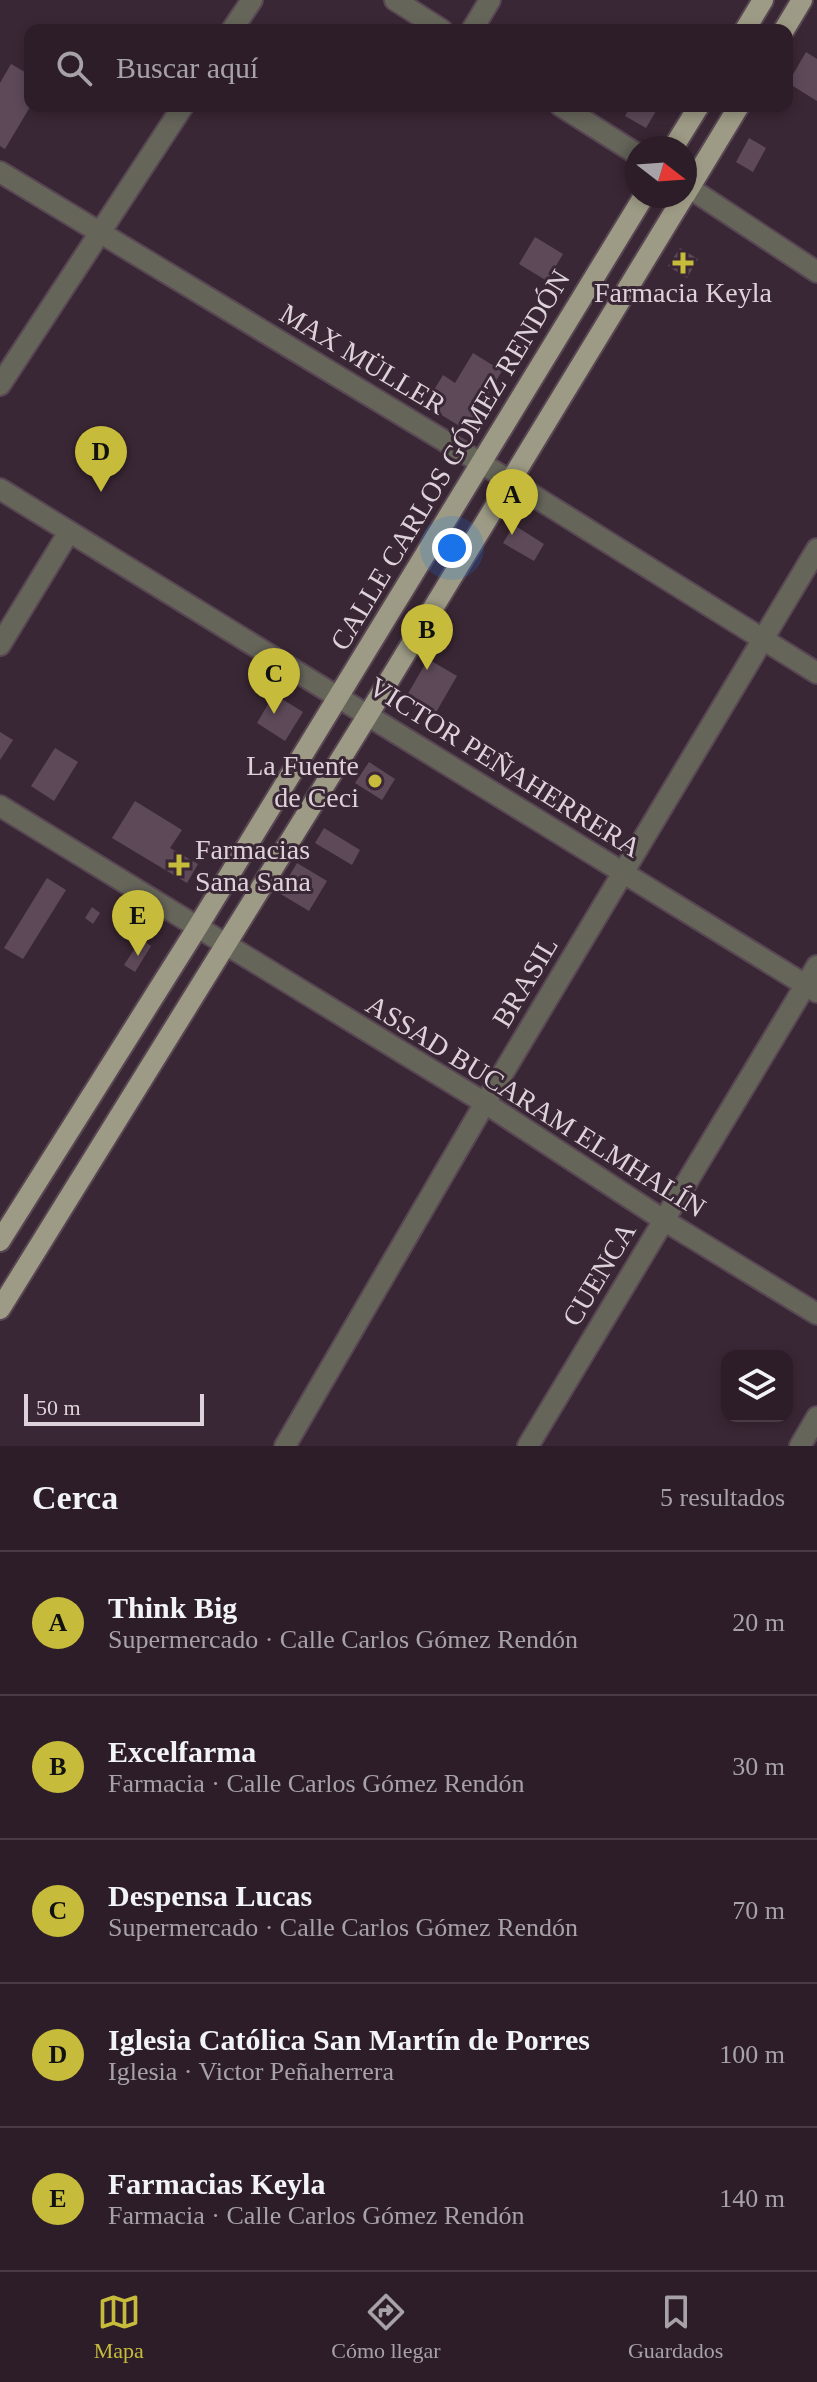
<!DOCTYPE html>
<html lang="es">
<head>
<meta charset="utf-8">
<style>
  body { margin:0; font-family:Georgia,serif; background:#342630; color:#f1f3f6 }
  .controls { position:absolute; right:24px; bottom:24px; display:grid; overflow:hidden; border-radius:16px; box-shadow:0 4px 12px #0003 }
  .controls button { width:72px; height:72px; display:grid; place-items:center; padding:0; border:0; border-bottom:2px solid #483b45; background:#2c1d28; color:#f1f3f6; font:40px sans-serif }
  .compass { position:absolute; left:625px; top:136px; width:72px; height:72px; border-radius:50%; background:#2c1d28; box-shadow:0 4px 12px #0003; rotate:107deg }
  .scale { position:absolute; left:24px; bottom:20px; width:180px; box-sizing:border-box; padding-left:8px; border:4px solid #ded2da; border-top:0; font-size:22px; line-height:28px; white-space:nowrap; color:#ded2da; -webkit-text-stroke:6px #3a2735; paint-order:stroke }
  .you { position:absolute; left:452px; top:548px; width:28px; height:28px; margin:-20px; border:6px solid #fff; border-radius:50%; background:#1a73e8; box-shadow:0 0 0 12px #1a73e833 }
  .badge { display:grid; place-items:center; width:52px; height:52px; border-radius:50%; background:#c7bb3c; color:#111; font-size:26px; font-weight:700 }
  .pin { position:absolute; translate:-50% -66px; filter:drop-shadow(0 2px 4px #0008) }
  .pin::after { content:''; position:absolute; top:42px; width:28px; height:24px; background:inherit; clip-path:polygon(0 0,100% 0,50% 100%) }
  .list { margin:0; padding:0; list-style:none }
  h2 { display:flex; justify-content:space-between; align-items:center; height:104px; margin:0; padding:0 32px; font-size:34px }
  h2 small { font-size:26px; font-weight:400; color:#a6a2a8 }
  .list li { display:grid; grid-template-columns:52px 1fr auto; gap:24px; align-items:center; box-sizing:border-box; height:144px; padding:0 32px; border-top:2px solid #483b45 }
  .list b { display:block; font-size:30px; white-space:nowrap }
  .list p { margin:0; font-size:26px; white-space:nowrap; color:#a6a2a8 }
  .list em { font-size:26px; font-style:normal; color:#a6a2a8 }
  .icon { flex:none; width:44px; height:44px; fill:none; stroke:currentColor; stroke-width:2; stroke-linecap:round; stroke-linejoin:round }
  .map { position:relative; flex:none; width:817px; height:1446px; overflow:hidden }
  .search { position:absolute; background:#2c1d28; box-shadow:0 4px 12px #0003; left:24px; right:24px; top:24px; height:88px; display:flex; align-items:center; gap:20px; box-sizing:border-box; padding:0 28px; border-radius:16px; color:#a6a2a8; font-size:30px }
  .sheet { height:824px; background:#2c1d28 }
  nav { display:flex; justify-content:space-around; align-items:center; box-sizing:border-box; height:112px; border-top:2px solid #483b45; background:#2c1d28; font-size:22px; color:#a6a2a8 }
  nav a { display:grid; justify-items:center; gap:4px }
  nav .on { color:#c7bb3c }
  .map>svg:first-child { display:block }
  .building { fill:#5e4959 }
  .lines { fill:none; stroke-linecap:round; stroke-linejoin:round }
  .minor-casing { stroke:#584653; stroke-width:24 }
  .major-casing { stroke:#584653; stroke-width:24 }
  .minor { stroke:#66655a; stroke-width:20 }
  .major { stroke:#9d9b85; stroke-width:20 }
  .poi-dot { fill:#c7bb3c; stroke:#3a2735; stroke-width:3 }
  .labels { text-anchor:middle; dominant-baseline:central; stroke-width:6; stroke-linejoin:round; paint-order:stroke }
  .poi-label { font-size:28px; fill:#ded2da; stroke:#3a2735 }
  .street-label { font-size:28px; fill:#ded2da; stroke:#3a2735 }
</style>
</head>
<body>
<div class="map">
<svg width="817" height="1446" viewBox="0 0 817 1446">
  <rect width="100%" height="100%" fill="#3a2735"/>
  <!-- building -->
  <g class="building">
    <polygon points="806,52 817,59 817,101 788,83"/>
    <polygon points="11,64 30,75 30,107 5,149 0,146 0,83"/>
    <polygon points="631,106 659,106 646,128 625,116"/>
    <polygon points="749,138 766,148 753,172 736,162"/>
    <polygon points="535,237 563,254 547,281 519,264"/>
    <polygon points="680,248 698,259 687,278 668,266"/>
    <polygon points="473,353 502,371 466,430 425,405 443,375 455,383"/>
    <polygon points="514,525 544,544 534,561 503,543"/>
    <polygon points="428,659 457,676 435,714 406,697"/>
    <polygon points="274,694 303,712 285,741 257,723"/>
    <polygon points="0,732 13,740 0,760"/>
    <polygon points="55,748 78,762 54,801 31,786"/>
    <polygon points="369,762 395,779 382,800 355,783"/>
    <polygon points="135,801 182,830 170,848 198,864 187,883 112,838"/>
    <polygon points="324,828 360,850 352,865 315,843"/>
    <polygon points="297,863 327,881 309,911 279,893"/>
    <polygon points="47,878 66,890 23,959 4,948"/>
    <polygon points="92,907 100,913 93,924 85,918"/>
    <polygon points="141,939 151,946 135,972 124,965"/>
  </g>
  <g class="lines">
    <defs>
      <g id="minor">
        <polyline points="395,0 442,30"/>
        <polyline points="232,30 252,0"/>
        <polyline points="472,30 490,0"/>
        <polyline points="561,106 637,154"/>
        <polyline points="0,172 481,463 817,673"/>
        <polyline points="685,185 817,272"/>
        <polyline points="0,385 183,106"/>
        <polyline points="0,489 817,992"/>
        <polyline points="0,645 69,532"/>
        <polyline points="0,806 485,1103 665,1221 817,1314"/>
        <polyline points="285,1446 485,1103 817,549"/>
        <polyline points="528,1446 817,966"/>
        <polyline points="800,1446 817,1417"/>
      </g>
      <g id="major">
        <polyline points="745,30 763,0"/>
        <polyline points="784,30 802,0"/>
        <polyline points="673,148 699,106"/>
        <polyline points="685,195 739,106"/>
        <polyline points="0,1241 197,928 644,196"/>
        <polyline points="0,1309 368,715 684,196"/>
      </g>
    </defs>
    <!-- minor casing -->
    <use href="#minor" class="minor-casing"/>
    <!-- major casing -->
    <use href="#major" class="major-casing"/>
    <!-- minor -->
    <use href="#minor" class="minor"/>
    <!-- major -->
    <use href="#major" class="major"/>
  </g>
  <!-- markers -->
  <g class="poi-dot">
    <path d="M679 251h8v8h8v8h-8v8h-8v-8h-8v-8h8z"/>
    <circle cx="375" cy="781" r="8"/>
    <path d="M175 853h8v8h8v8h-8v8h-8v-8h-8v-8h8z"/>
  </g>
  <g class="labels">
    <!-- poi labels -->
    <g class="poi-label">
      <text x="683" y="292">Farmacia Keyla</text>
      <text x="359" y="765" text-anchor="end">La Fuente<tspan x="359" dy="32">de Ceci</tspan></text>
      <text x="195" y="849" text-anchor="start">Farmacias<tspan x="195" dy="32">Sana Sana</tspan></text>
    </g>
    <!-- street labels -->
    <g class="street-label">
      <text transform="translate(363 359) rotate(31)">MAX MÜLLER</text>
      <text transform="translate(450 460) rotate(-59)">CALLE CARLOS GÓMEZ RENDÓN</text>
      <text transform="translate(505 767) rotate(32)">VICTOR PEÑAHERRERA</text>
      <text transform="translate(525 982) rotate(-59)">BRASIL</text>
      <text transform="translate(536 1106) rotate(32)">ASSAD BUCARAM ELMHALÍN</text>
      <text transform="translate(599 1274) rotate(-59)">CUENCA</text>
    </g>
  </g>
</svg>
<div class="controls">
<button><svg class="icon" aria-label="layers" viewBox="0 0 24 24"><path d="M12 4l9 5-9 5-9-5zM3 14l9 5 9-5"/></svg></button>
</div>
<svg class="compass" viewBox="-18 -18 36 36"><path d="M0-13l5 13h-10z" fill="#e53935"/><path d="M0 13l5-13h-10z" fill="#a6a2a8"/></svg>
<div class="scale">50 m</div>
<div class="you"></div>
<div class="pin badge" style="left:512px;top:535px">A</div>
<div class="pin badge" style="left:427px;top:670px">B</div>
<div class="pin badge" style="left:274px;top:714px">C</div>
<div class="pin badge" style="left:101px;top:492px">D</div>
<div class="pin badge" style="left:138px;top:956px">E</div>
<div class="search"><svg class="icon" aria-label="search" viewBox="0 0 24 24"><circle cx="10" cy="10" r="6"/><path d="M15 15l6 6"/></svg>Buscar aquí</div>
</div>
<section class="sheet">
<h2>Cerca<small>5 resultados</small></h2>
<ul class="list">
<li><span class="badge">A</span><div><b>Think Big</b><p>Supermercado · Calle Carlos Gómez Rendón</p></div><em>20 m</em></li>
<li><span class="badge">B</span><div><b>Excelfarma</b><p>Farmacia · Calle Carlos Gómez Rendón</p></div><em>30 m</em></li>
<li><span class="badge">C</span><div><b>Despensa Lucas</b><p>Supermercado · Calle Carlos Gómez Rendón</p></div><em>70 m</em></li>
<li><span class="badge">D</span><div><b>Iglesia Católica San Martín de Porres</b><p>Iglesia · Victor Peñaherrera</p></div><em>100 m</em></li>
<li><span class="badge">E</span><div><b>Farmacias Keyla</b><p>Farmacia · Calle Carlos Gómez Rendón</p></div><em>140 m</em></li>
</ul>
</section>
<nav>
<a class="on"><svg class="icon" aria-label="map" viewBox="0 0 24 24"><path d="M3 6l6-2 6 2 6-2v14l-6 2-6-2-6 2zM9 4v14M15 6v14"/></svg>Mapa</a>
<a><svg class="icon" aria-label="directions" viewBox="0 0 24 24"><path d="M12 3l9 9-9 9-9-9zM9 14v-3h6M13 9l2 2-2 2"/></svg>Cómo llegar</a>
<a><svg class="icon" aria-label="saved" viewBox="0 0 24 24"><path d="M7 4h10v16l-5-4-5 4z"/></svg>Guardados</a>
</nav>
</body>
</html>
